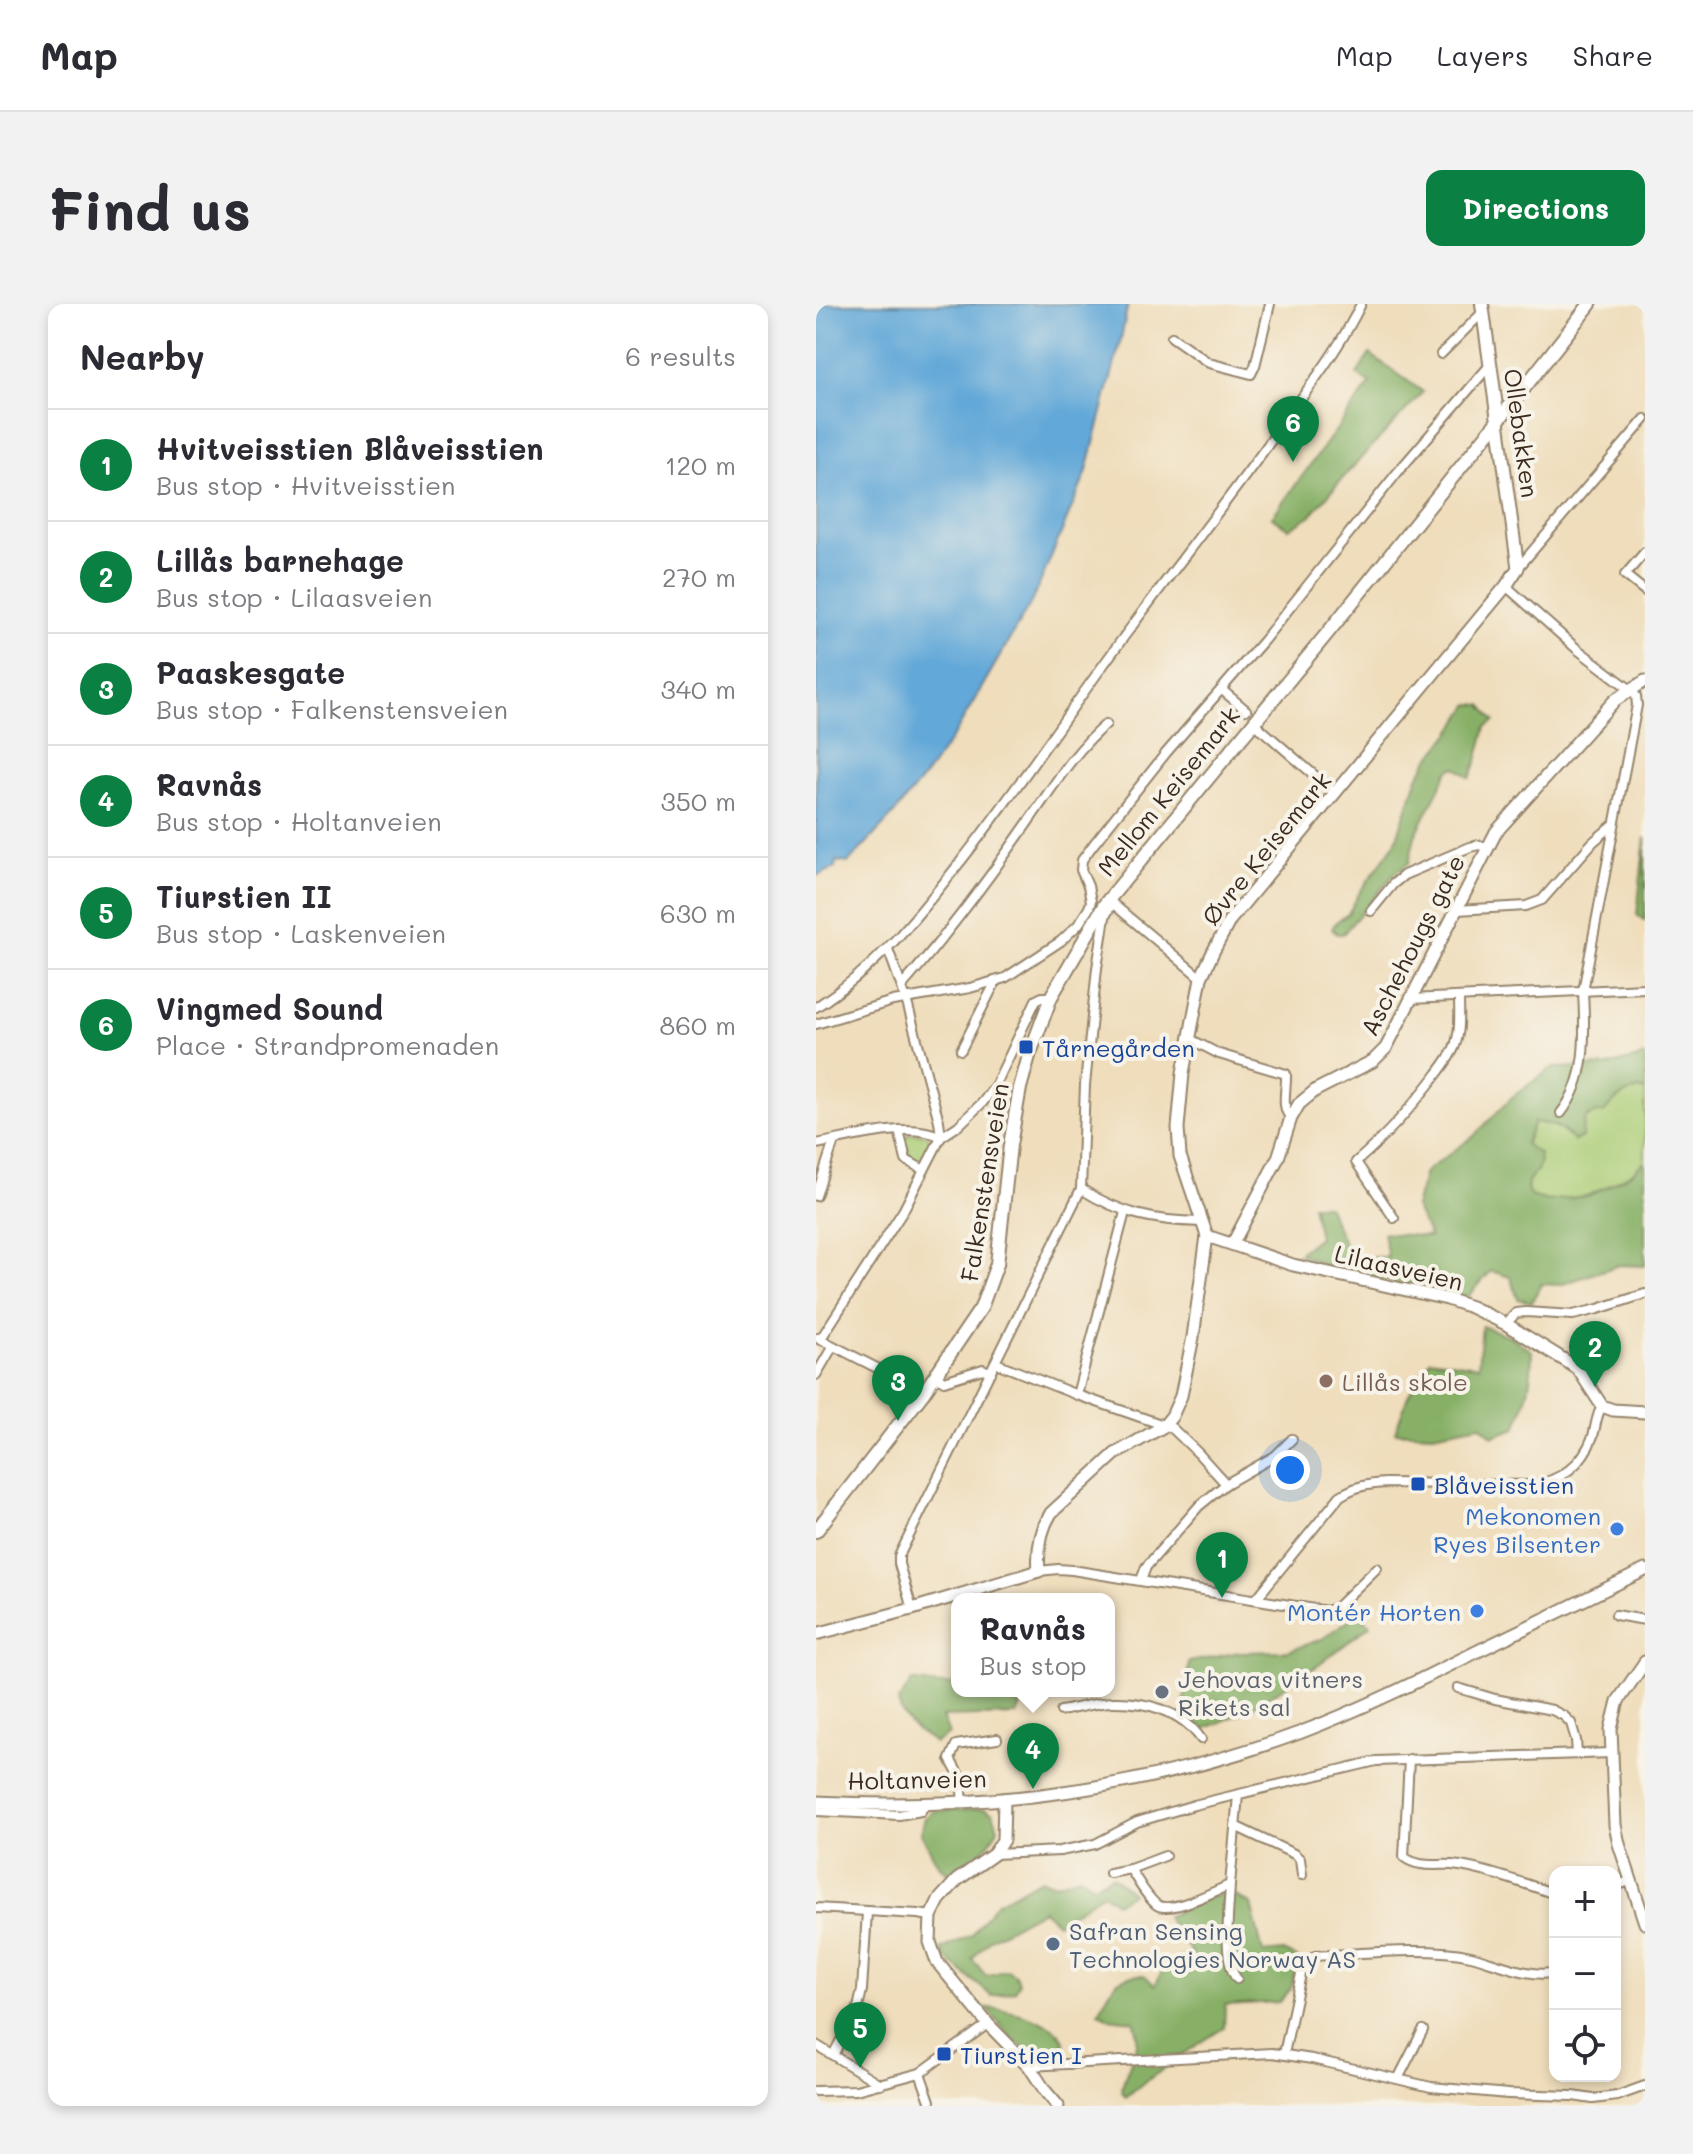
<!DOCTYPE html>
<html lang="en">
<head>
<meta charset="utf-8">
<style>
  body { margin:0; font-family:Mali,sans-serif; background:#f2f2f3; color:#2b2b33 }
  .controls { position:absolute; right:24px; bottom:24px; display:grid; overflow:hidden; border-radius:16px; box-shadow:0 4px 12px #0003 }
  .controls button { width:72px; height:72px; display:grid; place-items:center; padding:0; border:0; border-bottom:2px solid #e1e1e2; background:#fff; color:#2b2b33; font:40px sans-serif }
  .you { position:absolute; left:474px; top:1166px; width:28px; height:28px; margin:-20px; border:6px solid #fff; border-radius:50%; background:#1a73e8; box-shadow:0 0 0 12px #1a73e833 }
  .badge { display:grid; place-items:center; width:52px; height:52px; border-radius:50%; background:#0b8043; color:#fff; font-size:26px; font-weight:700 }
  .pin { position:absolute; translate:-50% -66px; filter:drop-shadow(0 2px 4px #0008) }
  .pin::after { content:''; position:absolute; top:42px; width:28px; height:24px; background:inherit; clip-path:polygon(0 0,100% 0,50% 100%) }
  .popup { position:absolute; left:135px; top:1289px; width:164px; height:104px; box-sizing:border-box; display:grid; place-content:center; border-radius:16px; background:#fff; filter:drop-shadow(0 2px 6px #0005); font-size:26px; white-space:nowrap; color:#7c7c81 }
  .popup b { font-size:30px; color:#2b2b33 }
  .popup::after { content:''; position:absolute; left:50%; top:100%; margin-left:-16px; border:16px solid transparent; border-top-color:#fff }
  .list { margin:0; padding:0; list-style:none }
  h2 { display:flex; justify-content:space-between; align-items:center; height:104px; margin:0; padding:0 32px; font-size:34px }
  h2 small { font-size:26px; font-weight:400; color:#7c7c81 }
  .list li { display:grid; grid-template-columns:52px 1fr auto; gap:24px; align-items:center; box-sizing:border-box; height:112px; padding:0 32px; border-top:2px solid #e1e1e2 }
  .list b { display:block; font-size:30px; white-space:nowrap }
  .list p { margin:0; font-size:26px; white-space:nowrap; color:#7c7c81 }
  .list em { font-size:26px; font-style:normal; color:#7c7c81 }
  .icon { flex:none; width:44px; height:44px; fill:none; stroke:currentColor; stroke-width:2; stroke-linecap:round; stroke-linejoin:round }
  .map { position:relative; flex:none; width:829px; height:1802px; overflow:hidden; border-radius:16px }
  header { display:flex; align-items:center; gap:48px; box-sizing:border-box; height:112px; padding:0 40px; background:#fff; border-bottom:2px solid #e1e1e2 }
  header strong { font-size:38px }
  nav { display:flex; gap:44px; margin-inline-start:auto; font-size:28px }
  .intro { display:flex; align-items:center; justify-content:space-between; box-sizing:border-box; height:192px; padding:0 48px }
  h1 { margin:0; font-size:56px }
  .button { padding:20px 36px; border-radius:16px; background:#0b8043; color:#fff; font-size:28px; font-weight:700 }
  main { display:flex; gap:48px; padding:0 48px }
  aside { flex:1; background:#fff; border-radius:16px; box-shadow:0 4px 12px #0003 }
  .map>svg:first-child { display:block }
  .green { fill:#aacc75; stroke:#727b4a; stroke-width:2 }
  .forest { fill:#87b066; stroke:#616d42; stroke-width:2 }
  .water { fill:#62a8d8; stroke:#4e697b; stroke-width:2 }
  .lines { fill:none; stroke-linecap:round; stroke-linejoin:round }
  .street-casing { stroke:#95846c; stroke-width:12 }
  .secondary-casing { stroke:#95846c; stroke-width:15 }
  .primary-casing { stroke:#95846c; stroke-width:16 }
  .street { stroke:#fff; stroke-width:8 }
  .secondary { stroke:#fff; stroke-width:11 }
  .primary { stroke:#fff; stroke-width:12 }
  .transit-dot { fill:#1a4fb4; stroke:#f7f3e8; stroke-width:3 }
  .education-dot { fill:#8d6e63; stroke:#f7f3e8; stroke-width:3 }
  .shop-dot { fill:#3f7fe0; stroke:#f7f3e8; stroke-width:3 }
  .worship-dot { fill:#6b7280; stroke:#f7f3e8; stroke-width:3 }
  .service-dot { fill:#5c6f8a; stroke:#f7f3e8; stroke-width:3 }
  .labels { text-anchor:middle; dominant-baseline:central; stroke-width:8; stroke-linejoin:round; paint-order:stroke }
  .street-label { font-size:24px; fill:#3b2a1e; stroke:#f7f3e8 }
  .transit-label { font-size:24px; fill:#164399; stroke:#f7f3e8; text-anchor:start }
  .education-label { font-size:24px; fill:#785e54; stroke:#f7f3e8; text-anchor:start }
  .shop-label { font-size:24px; fill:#366cbe; stroke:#f7f3e8; text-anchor:end }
  .worship-label { font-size:24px; fill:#5b616d; stroke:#f7f3e8; text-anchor:start }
  .service-label { font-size:24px; fill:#4e5e75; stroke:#f7f3e8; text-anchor:start }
</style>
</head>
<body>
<header>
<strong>Map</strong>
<nav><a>Map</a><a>Layers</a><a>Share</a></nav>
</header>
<div class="intro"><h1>Find us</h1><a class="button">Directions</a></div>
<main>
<aside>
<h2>Nearby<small>6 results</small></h2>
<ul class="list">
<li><span class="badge">1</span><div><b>Hvitveisstien Blåveisstien</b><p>Bus stop · Hvitveisstien</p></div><em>120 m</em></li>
<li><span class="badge">2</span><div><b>Lillås barnehage</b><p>Bus stop · Lilaasveien</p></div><em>270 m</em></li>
<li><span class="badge">3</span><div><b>Paaskesgate</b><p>Bus stop · Falkenstensveien</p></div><em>340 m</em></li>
<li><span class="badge">4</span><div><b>Ravnås</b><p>Bus stop · Holtanveien</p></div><em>350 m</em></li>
<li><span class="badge">5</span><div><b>Tiurstien II</b><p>Bus stop · Laskenveien</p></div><em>630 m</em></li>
<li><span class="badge">6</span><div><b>Vingmed Sound</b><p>Place · Strandpromenaden</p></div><em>860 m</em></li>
</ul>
</aside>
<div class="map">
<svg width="829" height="1802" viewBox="0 0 829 1802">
  <rect width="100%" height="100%" fill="#f7f3e8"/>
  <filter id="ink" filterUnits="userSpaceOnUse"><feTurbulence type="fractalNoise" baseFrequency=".0125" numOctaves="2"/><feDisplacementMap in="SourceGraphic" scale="16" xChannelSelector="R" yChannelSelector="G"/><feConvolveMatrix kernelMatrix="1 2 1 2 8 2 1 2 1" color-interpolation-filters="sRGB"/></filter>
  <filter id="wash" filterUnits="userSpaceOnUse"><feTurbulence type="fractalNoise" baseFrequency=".006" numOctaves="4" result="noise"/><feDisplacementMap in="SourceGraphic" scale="32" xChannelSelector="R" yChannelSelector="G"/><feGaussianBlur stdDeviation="1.8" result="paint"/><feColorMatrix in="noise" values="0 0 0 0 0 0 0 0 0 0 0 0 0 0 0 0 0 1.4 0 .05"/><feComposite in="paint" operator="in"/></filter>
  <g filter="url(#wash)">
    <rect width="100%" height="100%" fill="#efddbb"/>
    <!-- green -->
    <g class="green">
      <path d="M 823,785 L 829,787 L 829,857 L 817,868 L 795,881 L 771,892 L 732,897 L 714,892 L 711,885 L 712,877 C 721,865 725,867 723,850 L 709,841 L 718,818 C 732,820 743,821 752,833 L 767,819 L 774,809 L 788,808 C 798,795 808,789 823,785 Z"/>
      <path d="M 94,829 C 103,830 113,829 116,839 L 108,855 L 103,858 L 94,855 L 88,835 Z"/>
    </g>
    <!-- forest -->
    <g class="forest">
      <polygon points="554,50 607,88 533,167 495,211 473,225 456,213 554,80 541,70"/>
      <polygon points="654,400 666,401 679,417 670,423 661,457 654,474 639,463 632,467 599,532 593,559 578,570 527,630 521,630 516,625 520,618 532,610 544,588 579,539 602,473 612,456 633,431"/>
      <polygon points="829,533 829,616 821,611"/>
      <path d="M 829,752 L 829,787 L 823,785 C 808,789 798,795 789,808 C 768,812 768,811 766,833 L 758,837 L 746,825 L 737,821 L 718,818 L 709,840 L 723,850 C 725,867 721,865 712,877 L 711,885 L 714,892 L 732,897 L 771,892 L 795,881 L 817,868 L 829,857 L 829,962 L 803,961 L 744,981 L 725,980 L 716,998 L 702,995 L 694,973 L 675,967 L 652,993 L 580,979 L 514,964 L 483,949 L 503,933 L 496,901 L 511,901 L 535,954 L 572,953 L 567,929 L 614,933 L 599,903 L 609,868 L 658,832 L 696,793 L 736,764 L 792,762 Z"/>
      <path d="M 666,1022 L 693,1032 L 716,1047 C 716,1076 711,1097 700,1124 L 677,1132 L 664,1121 L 617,1130 L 579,1128 L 592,1092 L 614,1055 L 662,1062 Z"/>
      <polygon points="542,1309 554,1321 503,1361 428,1408 388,1425 367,1408 373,1358 423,1348 472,1347 506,1335"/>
      <path d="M 96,1377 L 121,1381 L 141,1380 L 141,1387 C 164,1387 183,1393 205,1402 L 201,1411 L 126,1413 L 133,1430 L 119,1439 C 100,1426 89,1422 82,1398 Z"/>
      <path d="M 169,1505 L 177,1509 L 182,1524 C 172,1545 153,1564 130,1568 L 121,1559 L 105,1529 L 109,1514 L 117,1507 Z"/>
      <polygon points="264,1572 278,1581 296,1572 316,1589 300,1599 287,1589 241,1619 227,1606 174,1635 156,1655 170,1672 191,1666 199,1671 203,1678 199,1687 176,1692 129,1654 126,1645 156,1631 180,1599 225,1575 239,1580"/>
      <path d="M 411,1588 L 435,1600 L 447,1649 L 467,1647 L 482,1654 L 475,1685 L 463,1698 L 409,1701 L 408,1724 C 387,1736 369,1749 350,1763 C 337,1773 323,1781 310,1793 L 306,1788 C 307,1763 330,1745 318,1717 L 292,1714 L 283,1708 C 297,1683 296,1671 328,1671 L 339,1681 L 349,1663 L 375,1648 L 350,1613 L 387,1596 Z"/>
      <path d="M 170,1704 C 192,1705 231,1715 245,1732 C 249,1736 250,1745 251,1751 C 243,1752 233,1754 225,1752 C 202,1745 185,1722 170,1704 Z"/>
    </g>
    <!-- water -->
    <polygon class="water" points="0,0 312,0 305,35 270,170 218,293 140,428 108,473 76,512 32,559 20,557 19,564 0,572"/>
  </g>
  <g filter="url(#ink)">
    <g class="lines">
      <defs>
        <g id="street">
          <polyline points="356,33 393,59 435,70 439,62 454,0"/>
          <polyline points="625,50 667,8"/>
          <polyline points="829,248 809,271 829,287"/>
          <polyline points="702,264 829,115"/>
          <path d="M 690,282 L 761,345 L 815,386 L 820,392 L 821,401 L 767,687 C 769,729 772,774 745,809"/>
          <polyline points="406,386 430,406"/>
          <polyline points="437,418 520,490"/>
          <path d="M 292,596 L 296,599 L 289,613 L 281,664 L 269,781 L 265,885 C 305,910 337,917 385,918"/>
          <polyline points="296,599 385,674"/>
          <polyline points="641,606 710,602 726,596 777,538 797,521"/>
          <polyline points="555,607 577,580 588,571 654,543 663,541 671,543"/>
          <polyline points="72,645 90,695 123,817 125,833"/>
          <path d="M 86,682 C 131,631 171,577 210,521 C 235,486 257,448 290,420"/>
          <polyline points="594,695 829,684"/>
          <path d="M 0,703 C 61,664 101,613 145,557 C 205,481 258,399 316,322 C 367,253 420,186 469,117 C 496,79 525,42 545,0"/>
          <polyline points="0,720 77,697 154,684 189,674 245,637 262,621 273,604 275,597 272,582 265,566 266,556 277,541 350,449 448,336 581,169 674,61"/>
          <path d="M 374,735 L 403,750 L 470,770 C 471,785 464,803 475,814"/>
          <polyline points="145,746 180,677"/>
          <polyline points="83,826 90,856 108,866"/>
          <path d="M 0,840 C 35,834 94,816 125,833"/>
          <polyline points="0,892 18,837"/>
          <path d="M 578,914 L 540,858 C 570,832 597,802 621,770 C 627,762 634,753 638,744 C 645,728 643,710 643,694"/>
          <polyline points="690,1020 700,1009 710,1008 757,1011 782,1005 829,990"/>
          <polyline points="2,1034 108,1088"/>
          <polyline points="4,1036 87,907 125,833 142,822 167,798 180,780 220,696 226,693 235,693"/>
          <polyline points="180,1059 261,1091 356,1124 382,1149 410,1180"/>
          <polyline points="0,1071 17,1042"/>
          <polyline points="120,1072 128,1077 167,1065 175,1069"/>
          <polyline points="261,1091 309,908"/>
          <polyline points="223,1267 242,1265 256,1266 511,1307 522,1302 561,1264"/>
          <polyline points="325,1276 330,1263 383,1202 410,1180 459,1152 476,1135"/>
          <path d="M 440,1295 L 524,1192 C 540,1182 552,1180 570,1179 L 715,1181 C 744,1178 767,1160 777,1132 C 780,1122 780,1112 786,1102"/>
          <polyline points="96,1305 83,1260 83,1252 265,885"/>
          <polyline points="800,1311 829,1316"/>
          <polyline points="642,1384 679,1395 736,1406 748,1412 755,1419 760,1436 761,1450"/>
          <path d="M 245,1407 C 261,1404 279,1399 295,1398 C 329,1397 365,1406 385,1435"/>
          <path d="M 593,1455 L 588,1553 C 602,1564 620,1560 636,1561 C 666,1564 710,1580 739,1590"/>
          <polyline points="147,1499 145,1475 134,1455 140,1441 181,1435"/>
          <polyline points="0,1507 83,1511 105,1507 108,1501"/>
          <polyline points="419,1522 478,1550 484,1555 486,1571"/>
          <polyline points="178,1550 244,1547 279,1540 321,1518 378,1501 560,1457 796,1449"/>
          <path d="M 314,1565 C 322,1576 330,1593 341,1601 C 356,1610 398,1587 414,1581 L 422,1491"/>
          <polyline points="294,1569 314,1565 349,1552"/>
          <path d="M 414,1581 C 413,1604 406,1658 421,1675"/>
          <polyline points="799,1582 814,1577"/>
          <polyline points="0,1604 102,1610 115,1612"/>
          <polyline points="0,1741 64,1780"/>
          <path d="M 468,1750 L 485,1670 L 490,1657 L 499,1652 C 544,1650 611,1642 655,1652 C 676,1657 721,1677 739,1667"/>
          <polyline points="17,1751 42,1704 46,1686 51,1608"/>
          <polyline points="213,1762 456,1749 496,1755 615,1783 692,1790 757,1792 777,1795 801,1792 829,1782"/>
          <polyline points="104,1769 114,1797 113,1802"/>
          <polyline points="582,1775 607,1726"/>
          <polyline points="0,1787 40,1786 104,1769 172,1720"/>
        </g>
        <g id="secondary">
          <polyline points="391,932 477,961 631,995 655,1003 690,1020 750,1057 762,1065 786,1102 797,1106 829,1108"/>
          <polyline points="417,939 462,854 475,814 483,800 500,786 557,757 570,744 680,528 799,396 829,377"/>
          <path d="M 0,1330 L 96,1305 L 223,1267 C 221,1245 224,1227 235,1209 L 299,1150 L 348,1122 L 356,1112 L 365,1092 L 377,1033 L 391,932 L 364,852 L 362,824 L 367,769 L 385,674 L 397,648 L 414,616 L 690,282 L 702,264 L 682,117"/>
          <polyline points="829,1358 802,1397 795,1425 799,1521 803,1540 829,1619"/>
          <polyline points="188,1495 187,1536 178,1550 141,1576 123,1596 115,1612 114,1638 121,1658 172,1720 213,1762 230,1788 242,1802"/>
          <path d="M 0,1498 C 164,1507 328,1486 483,1429 C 544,1406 602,1377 660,1348 C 716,1321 773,1293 829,1266"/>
        </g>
        <g id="primary">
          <polyline points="666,0 682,117"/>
          <polyline points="0,1227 108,1088 165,1004 181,960 194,841 204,784 213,752 235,693 289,600 514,326 705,88 774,0"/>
        </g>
      </defs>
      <!-- street casing -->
      <use href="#street" class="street-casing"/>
      <!-- secondary casing -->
      <use href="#secondary" class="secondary-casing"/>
      <!-- primary casing -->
      <use href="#primary" class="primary-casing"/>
      <!-- street -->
      <use href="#street" class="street"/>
      <!-- secondary -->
      <use href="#secondary" class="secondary"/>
      <!-- primary -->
      <use href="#primary" class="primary"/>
    </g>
  </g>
  <!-- markers -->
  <g class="transit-dot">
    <rect x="202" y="735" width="16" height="16" rx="4"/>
    <rect x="594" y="1172" width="16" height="16" rx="4"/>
    <rect x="120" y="1742" width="16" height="16" rx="4"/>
  </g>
  <circle class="education-dot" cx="510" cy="1077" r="8"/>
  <g class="shop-dot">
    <circle cx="801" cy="1225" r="8"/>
    <circle cx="661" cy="1307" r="8"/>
  </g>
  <circle class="worship-dot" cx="346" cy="1388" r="8"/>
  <circle class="service-dot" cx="237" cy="1640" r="8"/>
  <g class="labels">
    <!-- street labels -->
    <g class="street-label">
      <text transform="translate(706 129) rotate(82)">Ollebakken</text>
      <text transform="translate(352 487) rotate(-51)">Mellom Keisemark</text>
      <text transform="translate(450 544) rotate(-51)">Øvre Keisemark</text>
      <text transform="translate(596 641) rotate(-63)">Aschehougs gate</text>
      <text transform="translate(168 878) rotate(-81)">Falkenstensveien</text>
      <text transform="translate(583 963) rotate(13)">Lilaasveien</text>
      <text transform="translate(101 1475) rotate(-1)">Holtanveien</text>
    </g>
    <!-- transit labels -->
    <g class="transit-label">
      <text x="226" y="743">Tårnegården</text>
      <text x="618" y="1180">Blåveisstien</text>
      <text x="144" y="1750">Tiurstien I</text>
    </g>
    <!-- education labels -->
    <g class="education-label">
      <text x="526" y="1077">Lillås skole</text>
    </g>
    <!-- shop labels -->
    <g class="shop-label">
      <text x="785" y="1211">Mekonomen<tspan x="785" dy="28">Ryes Bilsenter</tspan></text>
      <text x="645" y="1307">Montér Horten</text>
    </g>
    <!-- worship labels -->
    <g class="worship-label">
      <text x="362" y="1374">Jehovas vitners<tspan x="362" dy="28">Rikets sal</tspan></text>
    </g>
    <!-- service labels -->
    <g class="service-label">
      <text x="253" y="1626">Safran Sensing<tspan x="253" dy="28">Technologies Norway AS</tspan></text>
    </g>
  </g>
</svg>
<div class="controls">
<button>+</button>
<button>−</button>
<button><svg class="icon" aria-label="locate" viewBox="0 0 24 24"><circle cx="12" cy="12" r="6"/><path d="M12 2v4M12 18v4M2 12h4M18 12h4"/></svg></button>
</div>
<div class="you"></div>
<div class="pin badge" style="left:406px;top:1294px">1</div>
<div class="pin badge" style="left:779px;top:1083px">2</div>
<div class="pin badge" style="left:82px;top:1117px">3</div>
<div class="pin badge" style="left:217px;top:1485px">4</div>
<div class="popup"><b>Ravnås</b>Bus stop</div>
<div class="pin badge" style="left:44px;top:1764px">5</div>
<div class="pin badge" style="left:477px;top:158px">6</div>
</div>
</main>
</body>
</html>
